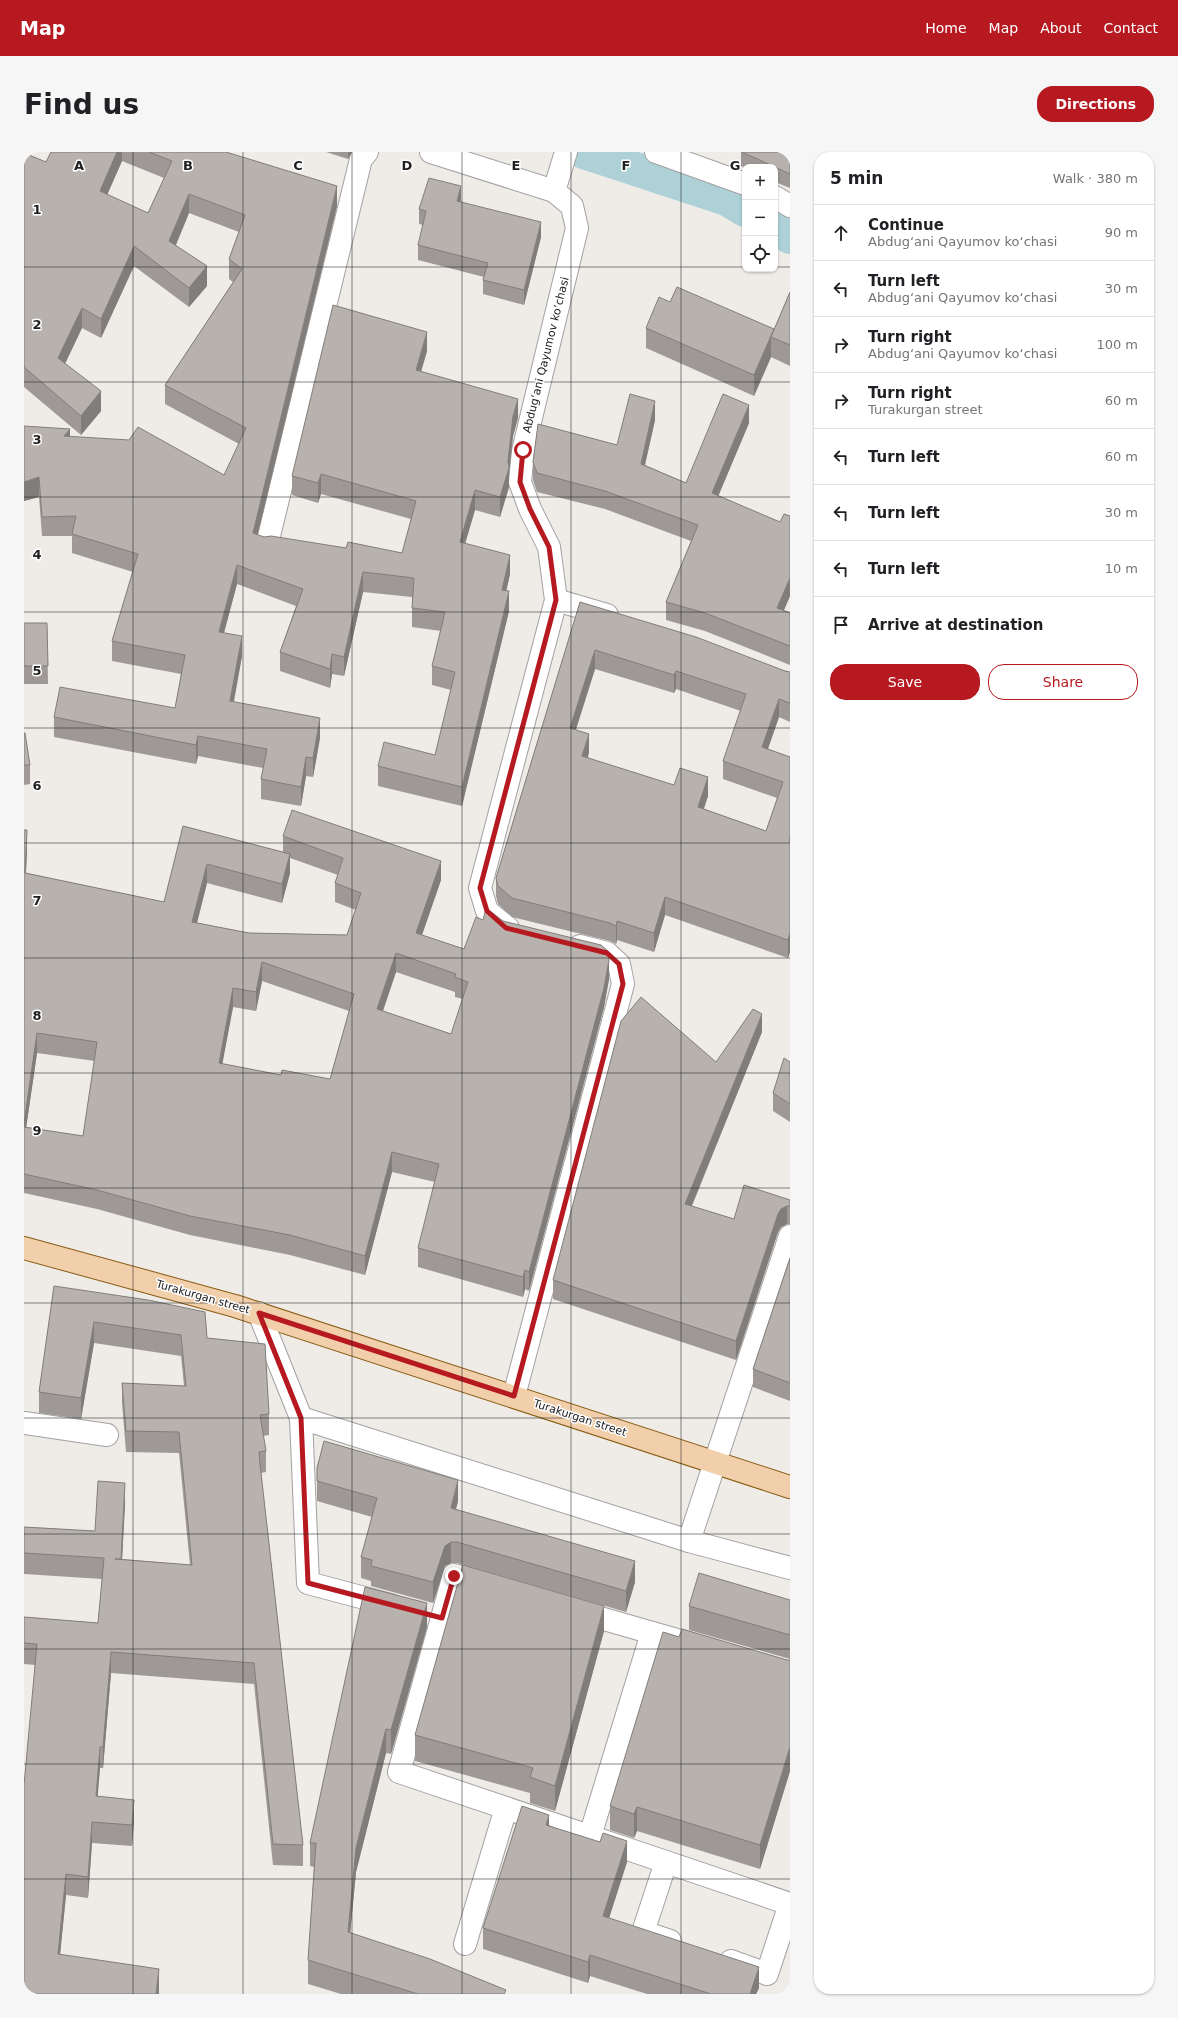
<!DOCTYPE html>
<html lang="en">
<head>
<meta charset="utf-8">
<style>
  body { margin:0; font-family:"DejaVu Sans",sans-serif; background:#f6f6f6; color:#202124 }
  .controls { position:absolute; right:12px; top:12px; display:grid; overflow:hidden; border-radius:8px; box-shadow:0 1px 3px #0004 }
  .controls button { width:36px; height:36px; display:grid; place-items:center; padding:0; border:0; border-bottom:1px solid #e0e0e0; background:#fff; color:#202124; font:20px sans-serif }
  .stop { position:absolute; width:12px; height:12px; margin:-9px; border:3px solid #b71921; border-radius:50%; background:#fff }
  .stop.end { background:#b71921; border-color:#fff; box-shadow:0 1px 4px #0008 }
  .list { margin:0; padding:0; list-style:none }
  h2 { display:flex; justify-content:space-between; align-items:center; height:52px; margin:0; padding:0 16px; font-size:17px }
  h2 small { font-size:13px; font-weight:400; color:#757577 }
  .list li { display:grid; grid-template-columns:26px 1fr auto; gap:12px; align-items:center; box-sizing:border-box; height:56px; padding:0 16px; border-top:1px solid #e0e0e0 }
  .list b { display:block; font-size:15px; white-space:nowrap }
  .list p { margin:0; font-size:13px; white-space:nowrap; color:#757577 }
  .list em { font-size:13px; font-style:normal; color:#757577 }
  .actions { display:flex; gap:8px; padding:12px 16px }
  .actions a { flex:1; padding:9px 0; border:1px solid #b71921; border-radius:16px; text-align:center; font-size:14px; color:#b71921 }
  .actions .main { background:#b71921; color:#fff }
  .icon { flex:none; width:22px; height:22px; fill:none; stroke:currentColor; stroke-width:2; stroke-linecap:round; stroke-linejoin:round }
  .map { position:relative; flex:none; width:766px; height:1842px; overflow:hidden; border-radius:16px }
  header { display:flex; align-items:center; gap:24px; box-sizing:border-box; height:56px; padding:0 20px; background:#b71921; color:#fff }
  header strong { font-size:19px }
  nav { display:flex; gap:22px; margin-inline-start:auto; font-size:14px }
  .intro { display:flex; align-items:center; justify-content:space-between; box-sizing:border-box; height:96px; padding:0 24px }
  h1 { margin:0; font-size:28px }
  .button { padding:10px 18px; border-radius:16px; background:#b71921; color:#fff; font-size:14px; font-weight:700 }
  main { display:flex; gap:24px; padding:0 24px }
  aside { flex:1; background:#fff; border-radius:16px; box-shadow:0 1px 3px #0004 }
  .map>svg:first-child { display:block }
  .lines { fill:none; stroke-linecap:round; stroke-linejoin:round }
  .canal { stroke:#aed0d7; stroke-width:34 }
  .minor-casing { stroke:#a1a1a1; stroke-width:24 }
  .major-casing { stroke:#895c13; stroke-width:24 }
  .minor { stroke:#fff; stroke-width:22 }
  .major { stroke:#f1cfab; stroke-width:22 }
  .wall { fill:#9e9996; fill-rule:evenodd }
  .shaded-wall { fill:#817d7a }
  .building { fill:#b8b2ae; stroke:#817d7a; fill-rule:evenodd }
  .route { stroke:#b71921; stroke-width:5 }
  .grid { fill:none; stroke:#202020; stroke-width:1; stroke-opacity:0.55 }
  .labels { text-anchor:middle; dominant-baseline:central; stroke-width:3; stroke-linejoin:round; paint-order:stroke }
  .street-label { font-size:11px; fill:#202020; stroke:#fff }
  .grid-label { font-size:13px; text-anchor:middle; font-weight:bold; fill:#202020; stroke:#fff; stroke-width:3; stroke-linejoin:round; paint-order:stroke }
</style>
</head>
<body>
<header>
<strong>Map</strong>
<nav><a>Home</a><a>Map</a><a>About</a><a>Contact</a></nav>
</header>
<div class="intro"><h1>Find us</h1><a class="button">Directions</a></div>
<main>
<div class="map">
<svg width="766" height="1842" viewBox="0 0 766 1842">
  <rect width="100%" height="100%" fill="#efece8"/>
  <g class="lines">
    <!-- canal -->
    <g class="canal">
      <polyline points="560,0 703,47 721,58"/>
      <polyline points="751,76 766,85"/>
    </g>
    <defs>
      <g id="minor">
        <polyline points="407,0 530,39 548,54 553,76 499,299 496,330 506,357 525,395 532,448 456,736 463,759 484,776"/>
        <polyline points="632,0 721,32"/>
        <polyline points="530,39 542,0"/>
        <polyline points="751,45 766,54"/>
        <polyline points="243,392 337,7 343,0"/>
        <polyline points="532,448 583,463"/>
        <polyline points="235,1161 277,1266"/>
        <polyline points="490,1244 599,832 595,812 583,801 556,794"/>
        <polyline points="0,1271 83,1283"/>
        <polyline points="665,1389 766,1416"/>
        <polyline points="464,1433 430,1423 375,1620 642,1710 619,1780 646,1789"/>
        <polyline points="367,1453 284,1431 277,1266 665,1389 766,1084"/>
        <polyline points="552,1459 667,1492"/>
        <polyline points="566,1684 628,1481"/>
        <polyline points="642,1710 766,1752 743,1822 707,1809"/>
        <polyline points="441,1792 482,1656"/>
      </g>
      <polyline id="major" points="0,1096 211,1154 766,1335"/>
    </defs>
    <!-- minor casing -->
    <use href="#minor" class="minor-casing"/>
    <!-- major casing -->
    <use href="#major" class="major-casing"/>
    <!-- minor -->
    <use href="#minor" class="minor"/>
    <!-- major -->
    <use href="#major" class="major"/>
  </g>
  <!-- wall -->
  <g class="wall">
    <path d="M 27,0 L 202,0 L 313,54 L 234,383 L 240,385 L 322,396 L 378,401 L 387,367 L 297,342 L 294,351 L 268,343 L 268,324 L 403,199 L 397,219 L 494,266 L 489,284 L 485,320 L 485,335 L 476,365 L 451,358 L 441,391 L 486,422 L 482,439 L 485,459 L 438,654 L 354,634 L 354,614 L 411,603 L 427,538 L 408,533 L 408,514 L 417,479 L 388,475 L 388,445 L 339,440 L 320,524 L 308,522 L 306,536 L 256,519 L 256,500 L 272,454 L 213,432 L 200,481 L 218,504 L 210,550 L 296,586 L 289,625 L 282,624 L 277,654 L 237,647 L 237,627 L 239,616 L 174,604 L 172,612 L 30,585 L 30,565 L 151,556 L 157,522 L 88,509 L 88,489 L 109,420 L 48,401 L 48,384 L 18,384 L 15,345 L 0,349 L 46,284 L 200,323 L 215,292 L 141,252 L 141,233 L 209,130 L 205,127 L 205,107 L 215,80 L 165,61 L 152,93 L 183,134 L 165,155 L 110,114 L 77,186 L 58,176 L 41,212 L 77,259 L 57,283 L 0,235 L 0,1 L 22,10 ZM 98,9 L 140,26 L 124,61 L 83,43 Z"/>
    <polygon points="302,0 328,0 324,7"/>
    <polygon points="717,0 766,0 766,36 751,30 751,15 721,15 721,16 717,14"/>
    <polygon points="437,48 436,49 517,85 500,153 459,142 459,128 460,125 394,108 394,93 399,73 395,72 395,57"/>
    <polygon points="766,140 766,214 747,205 730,244 622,196 622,176 646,150 750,177"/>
    <polygon points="631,268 621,313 662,331 725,271 694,344 756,370 766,364 766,444 760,458 766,461 766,513 681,479 642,468 642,450 667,389 581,357 513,340 509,328 509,310 593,293"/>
    <path d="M 556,450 L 761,519 L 766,520 L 766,570 L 755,565 L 744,597 L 766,605 L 766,800 L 764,806 L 641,763 L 630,800 L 593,788 L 592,792 L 586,789 L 488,765 L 474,752 L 472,744 L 472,726 ZM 571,517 L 650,541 L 652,537 L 717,559 L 699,609 L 699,627 L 753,646 L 742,679 L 680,657 L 684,644 L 564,606 L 565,600 L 552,578 Z"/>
    <polygon points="0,471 23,471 24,532 0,532"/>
    <polygon points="0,581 6,613 6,632 0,633"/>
    <path d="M 159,674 L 259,700 L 259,684 L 417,728 L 398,783 L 440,797 L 459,768 L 479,769 L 585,827 L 580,855 L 505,1139 L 501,1137 L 499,1145 L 394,1115 L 394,1096 L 411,1030 L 368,1020 L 341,1123 L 266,1103 L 166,1083 L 73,1057 L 0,1041 L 0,678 L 3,698 L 2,721 L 140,750 ZM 266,706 L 314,723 L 311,731 L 311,750 L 332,758 L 323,783 L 225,781 L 173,771 L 183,731 L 258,751 L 266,721 ZM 372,820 L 431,840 L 431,845 L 439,847 L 427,882 L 359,859 ZM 238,829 L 325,859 L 306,927 L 257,923 L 198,912 L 209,855 L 232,859 ZM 13,901 L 71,909 L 59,984 L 2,976 Z"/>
    <polygon points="738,880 668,1054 710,1067 766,1048 766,1072 763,1072 757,1075 754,1080 712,1208 529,1147 529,1128 692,910"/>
    <polygon points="766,910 766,970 749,959 749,941"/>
    <polygon points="766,1105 766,1249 729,1235 729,1217"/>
    <polygon points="30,1134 183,1186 245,1262 245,1283 239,1284 242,1299 242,1320 237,1321 279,1693 279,1714 249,1713 230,1532 87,1521 79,1616 76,1616 73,1645 110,1669 108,1694 68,1691 64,1746 42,1743 36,1802 135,1838 0,1842 11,1513 0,1512 0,1465 74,1471 78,1427 0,1422 0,1375 71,1379 101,1352 98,1407 166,1413 155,1301 102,1300 98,1251 98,1231 160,1234 157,1204 70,1191 57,1267 15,1261 15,1240"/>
    <polygon points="293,1316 434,1349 432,1357 611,1430 602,1460 433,1411 427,1411 421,1414 409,1451 347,1434 347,1429 337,1426 337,1405 348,1365 293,1349"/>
    <polygon points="766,1448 766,1507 665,1478 665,1454"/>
    <polygon points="403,1475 367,1602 362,1601 332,1720 326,1781 482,1842 317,1842 284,1832 284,1808 290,1715 286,1714 286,1691"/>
    <polygon points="580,1479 531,1659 506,1651 506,1641 391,1609 391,1583"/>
    <polygon points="655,1485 763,1508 766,1508 766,1619 736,1717 613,1679 610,1686 586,1678 586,1654"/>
    <polygon points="525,1673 603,1710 585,1766 735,1836 732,1842 623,1842 566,1824 564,1831 459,1797 459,1776"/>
  </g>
  <!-- shaded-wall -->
  <g class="shaded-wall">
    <polygon points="93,0 98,0 98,9 76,59 76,39"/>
    <polygon points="324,0 328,0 324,7"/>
    <polygon points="313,34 313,54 229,401 229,381"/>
    <polygon points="437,34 437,48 433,63 433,49"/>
    <polygon points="165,42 165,61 145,109 145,89"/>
    <polygon points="517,70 517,85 500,153 500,138"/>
    <polygon points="110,94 110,114 77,186 77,167"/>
    <polygon points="183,114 183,134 165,155 165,136"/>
    <polygon points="58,156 58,176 34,226 34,206"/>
    <polygon points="403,180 403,199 392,237 392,218"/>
    <polygon points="747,185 747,205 730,244 730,223"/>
    <polygon points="77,239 77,259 57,283 57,264"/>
    <polygon points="494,247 494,266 489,284 485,320 485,335 476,365 476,345 484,309 489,264"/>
    <polygon points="631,249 631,268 617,330 617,312"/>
    <polygon points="725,253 725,271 688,359 688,341"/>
    <polygon points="46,277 46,296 40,284"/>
    <polygon points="297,322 297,342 294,351 294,331"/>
    <polygon points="15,325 15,345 0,349 0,330"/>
    <polygon points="451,338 451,358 436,409 436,390"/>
    <polygon points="486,403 486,422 478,458 478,438"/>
    <polygon points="213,413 213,432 195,499 195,480"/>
    <polygon points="339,420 339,440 320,524 320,505"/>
    <polygon points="766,426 766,444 753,474 753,456"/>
    <polygon points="485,439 485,459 438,654 438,635"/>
    <polygon points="218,484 218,504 206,568 206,549"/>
    <polygon points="571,498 571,517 546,595 546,576"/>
    <polygon points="308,502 308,522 306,536 306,517"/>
    <polygon points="652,519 652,537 650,541 650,523"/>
    <polygon points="755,547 755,565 738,613 738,595"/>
    <polygon points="296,566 296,586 289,625 289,606"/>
    <polygon points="565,582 565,600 558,623 558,604"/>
    <polygon points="174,584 174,604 172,612 172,593"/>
    <polygon points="282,605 282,624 277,654 277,635"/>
    <polygon points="684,625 684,644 674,673 674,655"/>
    <polygon points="3,678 3,698 1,740 1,721"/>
    <polygon points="266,702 266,721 258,751 258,732"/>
    <polygon points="417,709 417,728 392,800 392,781"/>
    <polygon points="183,712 183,731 168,790 168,770"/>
    <polygon points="641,745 641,763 630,800 630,781"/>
    <polygon points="593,769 593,788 592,792 592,774"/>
    <polygon points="766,781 766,800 764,806 764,788"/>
    <polygon points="372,801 372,820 353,876 353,857"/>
    <polygon points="585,808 585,827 580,855 505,1139 505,1120"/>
    <polygon points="238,810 238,829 232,859 232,840"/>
    <polygon points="209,836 209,855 195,930 195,911"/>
    <polygon points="738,862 738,880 661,1070 661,1052"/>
    <polygon points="13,881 13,901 0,990 0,971"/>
    <polygon points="368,1000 368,1020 341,1123 341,1104"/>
    <polygon points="763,1054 763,1072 757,1075 754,1080 712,1208 712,1189 754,1062 757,1057"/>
    <polygon points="501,1118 501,1137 499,1145 499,1125"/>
    <polygon points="70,1170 70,1191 57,1267 57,1246"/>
    <polygon points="434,1328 434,1349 427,1376 427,1356"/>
    <polygon points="101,1331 101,1352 97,1428 97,1407"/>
    <polygon points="427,1390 427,1411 421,1414 409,1451 409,1430 421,1394"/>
    <polygon points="611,1409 611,1430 602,1460 602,1439"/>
    <polygon points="403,1451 403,1475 367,1602 367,1578"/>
    <polygon points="580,1454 580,1479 531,1659 531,1634"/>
    <polygon points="87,1500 87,1521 79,1616 79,1595"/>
    <polygon points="362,1577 362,1601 332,1720 324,1804 324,1780 332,1696"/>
    <polygon points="76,1595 76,1616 72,1665 72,1644"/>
    <polygon points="766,1595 766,1619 736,1717 736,1693"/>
    <polygon points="110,1648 110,1669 108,1694 108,1673"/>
    <polygon points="613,1655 613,1679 610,1686 610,1662"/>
    <polygon points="525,1663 525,1684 522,1673"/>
    <polygon points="68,1670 68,1691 64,1746 64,1725"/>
    <polygon points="603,1689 603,1710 579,1785 579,1764"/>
    <polygon points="42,1722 42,1743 34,1823 34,1802"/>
    <polygon points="566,1803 566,1824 564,1831 564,1810"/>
    <polygon points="735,1815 735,1836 732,1842 726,1842"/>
    <polygon points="135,1817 135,1842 132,1842"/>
  </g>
  <!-- building -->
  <g class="building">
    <polygon points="27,0 93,0 76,39 124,61 148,9 125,0 202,0 313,34 229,381 240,385 247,384 322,396 324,390 378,401 392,349 297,322 294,331 268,324 309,153 403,180 392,218 494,247 489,264 484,309 485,316 476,345 451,338 436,390 486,403 478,438 485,439 438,635 354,614 360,590 411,603 431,520 408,514 421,460 388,456 390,426 339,420 320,505 308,502 306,517 256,500 279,437 213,413 195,480 218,484 206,549 296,566 289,606 282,605 277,635 237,627 243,597 174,584 172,593 30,565 36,535 151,556 161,503 88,489 114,402 48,382 52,364 18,365 15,325 0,330 0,274 46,277 40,284 105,288 114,275 200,323 222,276 141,233 218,117 205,107 221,63 165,42 145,89 183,114 165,136 110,94 77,167 58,156 34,206 77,239 57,264 0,215 0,1 22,10"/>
    <polygon points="718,0 766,0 766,22"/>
    <polygon points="405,26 437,34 433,49 517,70 500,138 459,128 464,111 394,93 402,59 395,57"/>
    <polygon points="653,135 750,177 730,223 622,176 635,145 646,150"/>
    <polygon points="766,140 766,193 747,185"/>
    <polygon points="606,242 631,249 617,312 662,331 699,242 725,253 688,341 756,370 760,362 766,364 766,426 753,456 766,461 766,494 681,461 642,450 674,373 581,339 513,321 509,310 514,272 593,293"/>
    <path d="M 556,450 L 672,485 L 761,519 L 766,520 L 766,551 L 755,547 L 738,595 L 766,605 L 766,685 L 765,689 L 766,689 L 766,781 L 764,788 L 641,745 L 630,781 L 593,769 L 592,774 L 586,771 L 488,746 L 474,734 L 472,726 ZM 571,498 L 650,523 L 652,519 L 722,542 L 699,609 L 759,630 L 742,679 L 674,655 L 684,625 L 656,616 L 650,633 L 558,604 L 565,582 L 546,576 Z"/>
    <polygon points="0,471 23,471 24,514 0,514"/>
    <polygon points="0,581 1,581 6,613 0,613"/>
    <path d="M 268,658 L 417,709 L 392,781 L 440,797 L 452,765 L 459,768 L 462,756 L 479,769 L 577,793 L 584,799 L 585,808 L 580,836 L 505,1120 L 501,1118 L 499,1125 L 394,1096 L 415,1012 L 368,1000 L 341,1104 L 266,1083 L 166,1064 L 73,1038 L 0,1022 L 0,975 L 59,984 L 73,890 L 13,881 L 0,971 L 0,678 L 3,678 L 1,721 L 140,750 L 159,674 L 266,702 L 258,732 L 183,712 L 168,770 L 225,781 L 323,783 L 337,741 L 311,731 L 319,706 L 259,684 ZM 372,801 L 432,822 L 431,825 L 444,830 L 427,882 L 353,857 ZM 238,810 L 330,842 L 306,927 L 258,918 L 257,923 L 195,911 L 209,836 L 232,840 Z"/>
    <polygon points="617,845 692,910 729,857 738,862 661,1052 710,1067 720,1033 766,1048 766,1054 763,1054 757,1057 754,1062 712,1189 529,1128 597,869"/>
    <polygon points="760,906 766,910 766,952 749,941"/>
    <polygon points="766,1106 766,1231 729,1217"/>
    <polygon points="30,1134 124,1148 181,1160 183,1186 241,1192 245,1262 236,1263 242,1299 235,1300 236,1312 279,1693 249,1692 230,1511 87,1500 79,1595 76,1595 72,1644 110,1648 108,1673 68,1670 64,1725 42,1722 34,1802 135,1817 132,1842 0,1842 0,1633 13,1492 0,1491 0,1465 74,1471 80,1406 0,1401 0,1375 71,1379 74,1329 101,1331 97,1407 91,1407 168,1413 155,1280 102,1279 98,1231 162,1234 157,1183 70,1170 57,1246 15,1240"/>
    <polygon points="300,1289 434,1328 427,1356 611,1409 602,1439 433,1390 427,1390 421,1394 409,1430 347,1414 348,1408 337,1405 353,1346 293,1329 293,1316"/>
    <polygon points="439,1413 580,1454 531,1634 506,1625 509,1616 391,1583"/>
    <polygon points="675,1421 766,1448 766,1483 665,1454"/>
    <polygon points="341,1435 403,1451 367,1578 362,1577 332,1696 324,1780 406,1807 482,1838 480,1842 394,1842 284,1808 292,1691 286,1691"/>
    <polygon points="658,1477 763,1508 766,1508 766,1595 736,1693 613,1655 610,1662 586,1654 639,1480 655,1485"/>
    <polygon points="498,1654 525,1663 522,1673 576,1690 579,1681 603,1689 579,1764 735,1815 726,1842 687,1842 566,1803 564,1810 459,1776"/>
  </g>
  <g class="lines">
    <!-- route -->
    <polyline class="route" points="430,1424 418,1466 284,1431 277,1266 235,1161 490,1244 599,832 595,812 583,801 482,776 463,759 456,736 532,448 525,395 506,357 496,330 499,298"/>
  </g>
  <!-- grid -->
  <path class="grid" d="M 109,0 L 109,1842M 219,0 L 219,1842M 328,0 L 328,1842M 438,0 L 438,1842M 547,0 L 547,1842M 657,0 L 657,1842M 0,115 L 721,115M 751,115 L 766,115M 0,230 L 766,230M 0,345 L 766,345M 0,460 L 766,460M 0,576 L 766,576M 0,691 L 766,691M 0,806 L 766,806M 0,921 L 766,921M 0,1036 L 766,1036M 0,1151 L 766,1151M 0,1266 L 766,1266M 0,1382 L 766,1382M 0,1497 L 766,1497M 0,1612 L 766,1612M 0,1727 L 766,1727"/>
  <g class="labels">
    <!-- street labels -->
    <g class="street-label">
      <text transform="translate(522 203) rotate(-76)">Abdug‘ani Qayumov ko‘chasi</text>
      <text transform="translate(179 1145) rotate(16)">Turakurgan street</text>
      <text transform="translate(556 1266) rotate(18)">Turakurgan street</text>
    </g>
  </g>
  <g class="grid-label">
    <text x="55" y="18">A</text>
    <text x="164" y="18">B</text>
    <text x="274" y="18">C</text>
    <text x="383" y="18">D</text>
    <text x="492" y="18">E</text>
    <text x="602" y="18">F</text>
    <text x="711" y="18">G</text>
    <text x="13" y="62">1</text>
    <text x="13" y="177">2</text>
    <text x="13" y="292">3</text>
    <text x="13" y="407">4</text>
    <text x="13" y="523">5</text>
    <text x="13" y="638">6</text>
    <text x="13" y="753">7</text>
    <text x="13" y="868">8</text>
    <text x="13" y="983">9</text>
  </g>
</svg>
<div class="controls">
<button>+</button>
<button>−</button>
<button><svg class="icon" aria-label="locate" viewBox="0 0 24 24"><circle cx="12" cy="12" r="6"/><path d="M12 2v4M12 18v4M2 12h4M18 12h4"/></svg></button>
</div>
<div class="stop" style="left:499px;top:298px"></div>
<div class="stop end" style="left:430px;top:1424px"></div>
</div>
<aside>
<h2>5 min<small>Walk · 380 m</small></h2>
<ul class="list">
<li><svg class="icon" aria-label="ahead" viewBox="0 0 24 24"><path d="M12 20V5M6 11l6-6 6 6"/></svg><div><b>Continue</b><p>Abdug‘ani Qayumov ko‘chasi</p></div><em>90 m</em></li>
<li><svg class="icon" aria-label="left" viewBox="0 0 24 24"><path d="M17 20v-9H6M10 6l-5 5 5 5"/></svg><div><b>Turn left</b><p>Abdug‘ani Qayumov ko‘chasi</p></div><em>30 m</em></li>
<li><svg class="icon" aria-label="right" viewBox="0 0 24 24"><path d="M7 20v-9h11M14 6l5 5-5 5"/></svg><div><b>Turn right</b><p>Abdug‘ani Qayumov ko‘chasi</p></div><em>100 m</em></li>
<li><svg class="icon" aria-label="right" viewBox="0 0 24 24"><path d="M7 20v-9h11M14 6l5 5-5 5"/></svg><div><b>Turn right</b><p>Turakurgan street</p></div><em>60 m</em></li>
<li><svg class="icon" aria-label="left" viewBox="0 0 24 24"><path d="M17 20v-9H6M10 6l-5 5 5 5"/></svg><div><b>Turn left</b></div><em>60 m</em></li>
<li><svg class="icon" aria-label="left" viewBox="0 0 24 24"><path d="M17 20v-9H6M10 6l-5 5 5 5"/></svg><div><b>Turn left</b></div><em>30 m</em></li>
<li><svg class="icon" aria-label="left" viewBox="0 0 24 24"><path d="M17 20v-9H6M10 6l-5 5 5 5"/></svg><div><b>Turn left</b></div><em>10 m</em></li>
<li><svg class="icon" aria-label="arrive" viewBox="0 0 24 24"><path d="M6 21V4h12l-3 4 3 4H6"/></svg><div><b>Arrive at destination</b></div></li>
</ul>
<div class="actions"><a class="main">Save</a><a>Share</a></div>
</aside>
</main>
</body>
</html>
